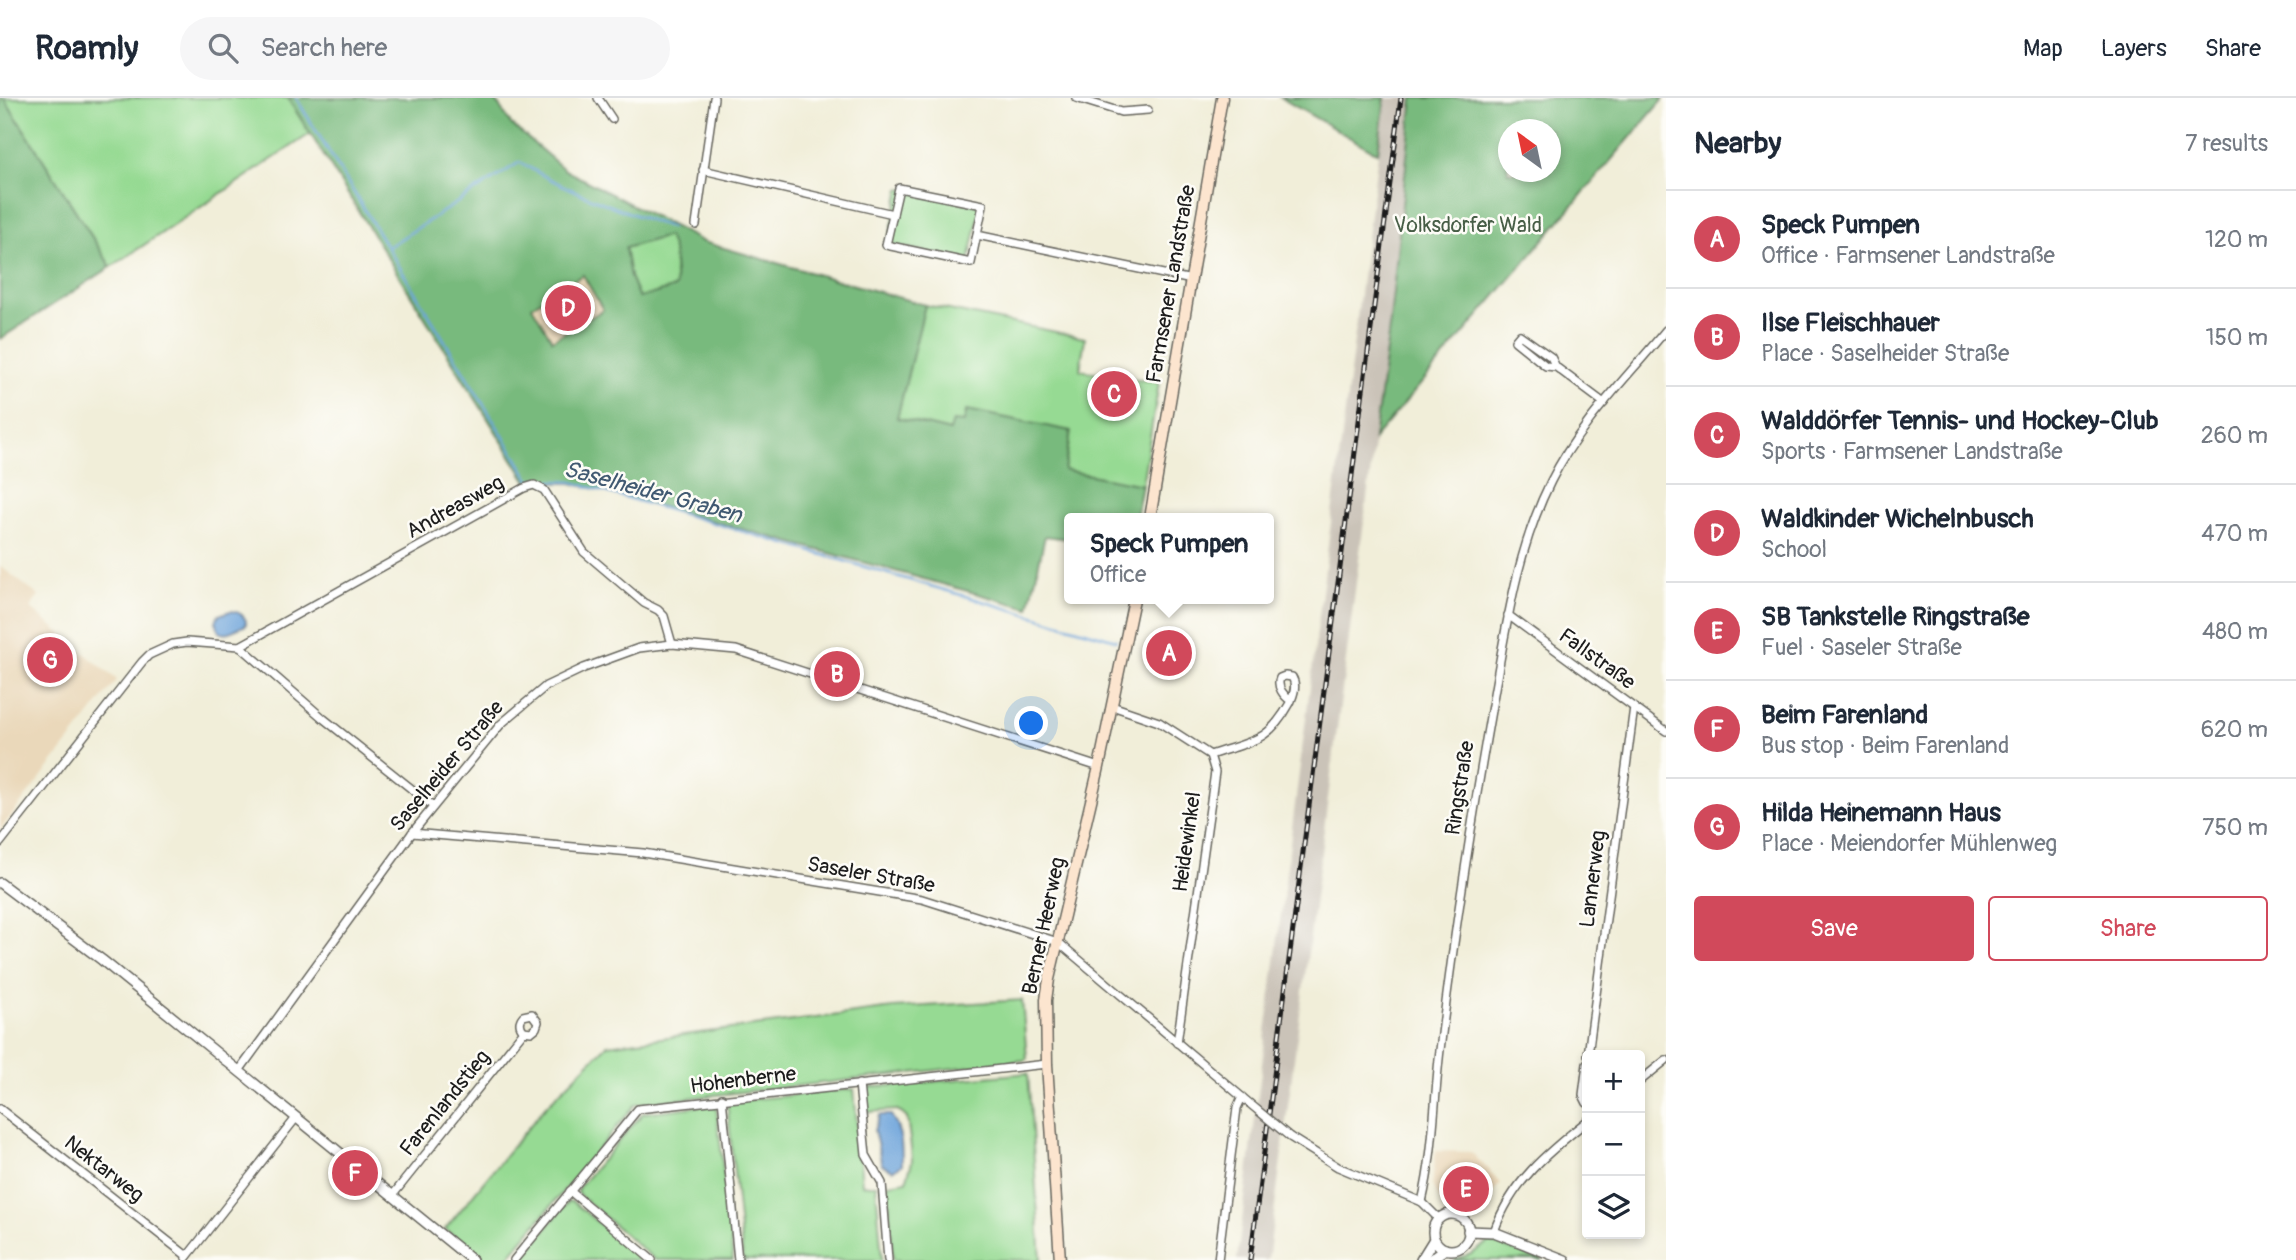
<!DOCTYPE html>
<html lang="en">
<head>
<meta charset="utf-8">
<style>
  body { margin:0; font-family:Pangolin,sans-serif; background:#f6f6f7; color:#1f2937 }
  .controls { position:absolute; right:21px; bottom:21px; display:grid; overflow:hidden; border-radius:7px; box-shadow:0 4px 10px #0003 }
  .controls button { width:63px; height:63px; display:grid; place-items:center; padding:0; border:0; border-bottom:2px solid #e0e1e3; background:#fff; color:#1f2937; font:35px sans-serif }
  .compass { position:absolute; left:1498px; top:21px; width:63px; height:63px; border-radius:50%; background:#fff; box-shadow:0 4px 10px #0003; rotate:327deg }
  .you { position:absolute; left:1032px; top:626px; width:24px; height:24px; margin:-18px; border:5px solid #fff; border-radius:50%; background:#1a73e8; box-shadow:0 0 0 10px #1a73e833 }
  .badge { display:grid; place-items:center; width:46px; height:46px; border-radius:50%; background:#d1495b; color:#fff; font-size:23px; font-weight:700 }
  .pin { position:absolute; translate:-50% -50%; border:4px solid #fff; box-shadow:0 2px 7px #0006 }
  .popup { position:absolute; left:1064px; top:415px; width:210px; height:91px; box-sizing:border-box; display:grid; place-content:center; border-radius:7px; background:#fff; filter:drop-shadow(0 2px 5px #0005); font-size:23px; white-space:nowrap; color:#747a83 }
  .popup b { font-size:26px; color:#1f2937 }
  .popup::after { content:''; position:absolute; left:50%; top:100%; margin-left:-14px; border:14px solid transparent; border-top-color:#fff }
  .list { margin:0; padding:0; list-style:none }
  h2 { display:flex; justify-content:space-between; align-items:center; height:91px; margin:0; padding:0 28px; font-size:30px }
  h2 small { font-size:23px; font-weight:400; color:#747a83 }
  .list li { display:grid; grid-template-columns:46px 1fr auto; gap:21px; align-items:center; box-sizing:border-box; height:98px; padding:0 28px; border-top:2px solid #e0e1e3 }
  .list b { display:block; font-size:26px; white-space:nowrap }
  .list p { margin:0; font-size:23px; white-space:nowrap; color:#747a83 }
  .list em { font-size:23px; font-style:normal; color:#747a83 }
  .actions { display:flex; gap:14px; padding:21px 28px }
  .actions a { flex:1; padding:16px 0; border:2px solid #d1495b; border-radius:7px; text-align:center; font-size:24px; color:#d1495b }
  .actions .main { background:#d1495b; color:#fff }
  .icon { flex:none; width:38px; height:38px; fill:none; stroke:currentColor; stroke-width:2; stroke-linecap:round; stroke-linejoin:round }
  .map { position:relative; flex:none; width:1666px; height:1162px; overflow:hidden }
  header { display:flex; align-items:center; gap:42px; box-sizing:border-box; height:98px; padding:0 35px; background:#fff; border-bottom:2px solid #e0e1e3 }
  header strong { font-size:33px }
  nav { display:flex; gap:38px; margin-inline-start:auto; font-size:24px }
  .search { width:490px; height:63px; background:#f6f6f7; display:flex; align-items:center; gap:18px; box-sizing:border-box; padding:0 24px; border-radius:38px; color:#747a83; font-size:26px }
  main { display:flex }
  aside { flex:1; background:#fff }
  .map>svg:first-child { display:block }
  .built { fill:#ead8ba }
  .industrial { fill:#cac3b8 }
  .green { fill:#96da93; stroke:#597b58; stroke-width:2 }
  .forest { fill:#78ba7d; stroke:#4a6b4c; stroke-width:2; fill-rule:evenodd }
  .water { fill:#6ca3da; stroke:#44607b; stroke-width:2 }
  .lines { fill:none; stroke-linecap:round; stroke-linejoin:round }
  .stream { stroke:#6ca3da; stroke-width:2.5 }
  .minor-casing { stroke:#67665e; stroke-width:10 }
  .tertiary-casing { stroke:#67665e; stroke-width:12 }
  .secondary-casing { stroke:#67665e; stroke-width:13 }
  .minor { stroke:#fff; stroke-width:7 }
  .tertiary { stroke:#fff; stroke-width:9 }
  .secondary { stroke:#fce5cf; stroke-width:10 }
  .rail-casing { stroke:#1c1c1c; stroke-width:5 }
  .rail { stroke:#fdfcf7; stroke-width:2.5; stroke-dasharray:8; stroke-linecap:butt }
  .minor-bridge-casing { stroke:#67665e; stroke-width:10; stroke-linecap:butt }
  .minor-bridge { stroke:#fff; stroke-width:7 }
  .labels { text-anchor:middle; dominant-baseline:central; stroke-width:5; stroke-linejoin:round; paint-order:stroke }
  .park-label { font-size:21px; fill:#475e46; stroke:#fdfcf7 }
  .street-label { font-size:21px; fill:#1c1c1c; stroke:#fdfcf7 }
  .water-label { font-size:23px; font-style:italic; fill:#405971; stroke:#fdfcf7 }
</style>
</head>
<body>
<header>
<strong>Roamly</strong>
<div class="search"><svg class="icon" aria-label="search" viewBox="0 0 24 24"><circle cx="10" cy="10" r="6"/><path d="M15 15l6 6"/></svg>Search here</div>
<nav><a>Map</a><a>Layers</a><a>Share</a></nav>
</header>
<main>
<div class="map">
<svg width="1666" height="1162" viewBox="0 0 1666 1162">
  <rect width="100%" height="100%" fill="#fdfcf7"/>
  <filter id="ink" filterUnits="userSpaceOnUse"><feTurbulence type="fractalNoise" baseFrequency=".0143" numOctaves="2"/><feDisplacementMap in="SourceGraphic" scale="14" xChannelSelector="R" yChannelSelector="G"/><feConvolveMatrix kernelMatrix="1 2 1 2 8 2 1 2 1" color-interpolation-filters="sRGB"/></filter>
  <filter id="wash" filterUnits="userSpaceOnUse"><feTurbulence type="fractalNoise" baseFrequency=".00686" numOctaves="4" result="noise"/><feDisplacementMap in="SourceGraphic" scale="28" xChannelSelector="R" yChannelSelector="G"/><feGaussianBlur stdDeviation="1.57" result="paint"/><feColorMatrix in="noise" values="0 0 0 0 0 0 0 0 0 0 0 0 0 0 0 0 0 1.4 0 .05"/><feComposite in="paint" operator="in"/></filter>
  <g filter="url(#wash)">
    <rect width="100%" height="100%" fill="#f1eed9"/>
    <!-- built -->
    <g class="built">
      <polygon points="583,177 604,212 552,243 531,208"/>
      <polygon points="0,468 39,498 30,510 117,582 0,732"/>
      <polygon points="1436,1053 1471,1054 1501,1085 1477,1112 1468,1112 1440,1102 1432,1086"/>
    </g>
    <!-- industrial -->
    <polygon class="industrial" points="1385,0 1413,0 1390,223 1268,1162 1237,1162"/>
    <!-- green -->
    <g class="green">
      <polygon points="4,0 288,0 310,36 111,169"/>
      <polygon points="900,91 981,108 969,163 888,146"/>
      <polygon points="668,137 673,152 676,189 639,200 630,179 625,150"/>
      <polygon points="925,207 1085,240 1080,272 1159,285 1142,387 1064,372 1071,333 966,313 964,324 950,333 897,320"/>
      <polygon points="1022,902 1027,960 1025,962 636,1006 506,1162 484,1162 445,1131 545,1009 607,947 893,910"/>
      <path d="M 1028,975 L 1041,1162 L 893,1162 L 888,1086 L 907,1083 C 907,1075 912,1070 912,1061 C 911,1047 909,1033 907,1020 L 898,1012 L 867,1014 L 864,990 Z"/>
      <polygon points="854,991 862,1087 876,1087 882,1162 743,1162 727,1004"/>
      <polygon points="716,1006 733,1162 655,1162 578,1096 578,1090 643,1015"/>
      <polygon points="572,1103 643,1162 520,1162 568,1104"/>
      <polygon points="1489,1144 1543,1162 1454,1162 1471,1156"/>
    </g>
    <!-- forest -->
    <g class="forest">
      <polygon points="0,0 4,0 111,169 0,241"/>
      <path d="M 288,0 L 494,0 L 511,26 L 565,72 L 703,144 L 925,207 L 897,320 L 950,333 L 953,323 L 964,324 L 967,312 L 1071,333 L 1064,372 L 1142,387 L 1136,420 L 1069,420 L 1069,441 L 1045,438 L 1029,510 L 604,393 L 571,385 L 528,385 ZM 668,138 L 673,152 L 676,189 L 639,200 L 630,179 L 625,150 ZM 583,177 L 603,212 L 552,242 L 532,208 Z"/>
      <polygon points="1281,0 1385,0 1378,54 1370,51"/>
      <path d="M 1413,0 L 1664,0 L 1374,341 L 1390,223 ZM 1508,32 L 1550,32 L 1550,74 L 1508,74 Z"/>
    </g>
    <!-- water -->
    <g class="water">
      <path d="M 230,513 C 238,513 247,518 246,527 L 225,536 L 219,534 L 216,523 L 219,517 Z"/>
      <path d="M 880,1017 L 891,1017 C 902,1034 902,1048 902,1067 L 893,1072 L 882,1067 L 874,1032 Z"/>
    </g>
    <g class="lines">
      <!-- stream -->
      <g class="stream">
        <polyline points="296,0 530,382 572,384 1116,542"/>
        <path d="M 388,149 L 520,64 C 567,94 620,111 671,130"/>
      </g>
    </g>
  </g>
  <g filter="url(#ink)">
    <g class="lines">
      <defs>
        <g id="minor">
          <polyline points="598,0 612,21"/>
          <polyline points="1076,0 1121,14 1148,12"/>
          <polyline points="703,72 893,116"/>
          <polygon points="899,90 983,107 971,165 886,147"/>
          <polyline points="696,127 714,0"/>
          <polyline points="977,137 1192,182"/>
          <polyline points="1556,269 1546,268 1515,243 1520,237 1551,259 1556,269 1604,305"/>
          <polyline points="1508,517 1666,633"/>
          <polyline points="240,548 524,390 534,387 544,392 584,454 644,505 658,512 664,518 672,546"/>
          <polyline points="1112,608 1159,624 1210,657 1215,674 1177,945"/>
          <path d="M 1210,657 C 1251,643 1268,645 1290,605 C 1294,596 1297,587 1292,579 L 1285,578 L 1280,580 C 1276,589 1284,598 1291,603"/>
          <polyline points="412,735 643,755 922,801 1058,844 1249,1005"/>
          <polyline points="0,745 142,564 149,557 173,546 187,544 240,548 324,621 433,708"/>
          <polyline points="1588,957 1634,609"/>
          <polyline points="1587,966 1583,997 1587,1005"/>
          <polyline points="239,973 412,735 501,626 546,588 584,570 639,550 672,546 736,552 1099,669"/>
          <polyline points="1640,983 1666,962"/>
          <polyline points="859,986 866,1057 882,1085 888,1162"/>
          <polyline points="722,1000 738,1162"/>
          <polyline points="0,1011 187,1158"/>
          <polyline points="1290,1039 1338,1069 1422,1104 1439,1121"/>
          <polyline points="570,1093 652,1162"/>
          <path d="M 392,1098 L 524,933 L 531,934 L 536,930 L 538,924 L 532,916 L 523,918 C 519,923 519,928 524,933"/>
          <path d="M 1422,1104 C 1434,1054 1434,1002 1440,952 C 1454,836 1472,721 1492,607 C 1506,531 1516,453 1551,383 C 1579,326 1626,281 1666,232"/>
          <path d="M 1494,1134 C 1511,1084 1547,1055 1587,1023"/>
          <polyline points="186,1160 296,1020"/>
          <polyline points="514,1162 638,1011 1047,966"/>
          <polyline points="1218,1162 1237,1010 1242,999"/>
        </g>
        <g id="tertiary">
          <polyline points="0,785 102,862 472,1162"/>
          <circle cx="1451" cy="1134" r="18"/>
          <polyline points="1468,1133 1494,1134 1565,1162"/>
          <polyline points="1421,1162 1434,1141"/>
          <polyline points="1430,1162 1445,1151"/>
        </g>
        <g id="secondary">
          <polyline points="1150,420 1222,0"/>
          <polyline points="1060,1162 1047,966 1046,902 1049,881 1099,669 1134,501"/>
        </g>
      </defs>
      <!-- minor casing -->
      <use href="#minor" class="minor-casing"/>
      <!-- tertiary casing -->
      <use href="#tertiary" class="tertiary-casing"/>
      <!-- secondary casing -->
      <use href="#secondary" class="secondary-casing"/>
      <!-- minor -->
      <use href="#minor" class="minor"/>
      <!-- tertiary -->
      <use href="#tertiary" class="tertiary"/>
      <!-- secondary -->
      <use href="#secondary" class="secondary"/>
      <defs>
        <polyline id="rail" points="1250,1162 1401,0"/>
      </defs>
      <!-- rail casing -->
      <use href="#rail" class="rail-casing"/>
      <!-- rail -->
      <use href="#rail" class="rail"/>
      <defs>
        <polyline id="minor-bridge" points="1249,1005 1290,1039"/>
      </defs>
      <!-- minor-bridge casing -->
      <use href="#minor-bridge" class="minor-bridge-casing"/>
      <!-- minor-bridge -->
      <use href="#minor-bridge" class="minor-bridge"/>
    </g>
  </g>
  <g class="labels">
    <!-- park labels -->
    <g class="park-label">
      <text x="1468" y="127">Volksdorfer Wald</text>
    </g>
    <!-- street labels -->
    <g class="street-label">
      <text transform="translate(1171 186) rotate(-80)">Farmsener Landstraße</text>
      <text transform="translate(455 409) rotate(-29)">Andreasweg</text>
      <text transform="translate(1597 561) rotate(36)">Fallstraße</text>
      <text transform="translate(447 668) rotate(-50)">Saselheider Straße</text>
      <text transform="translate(1460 690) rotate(-81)">Ringstraße</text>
      <text transform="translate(1187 744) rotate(-82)">Heidewinkel</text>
      <text transform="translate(871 777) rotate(10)">Saseler Straße</text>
      <text transform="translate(1593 781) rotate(-83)">Lannerweg</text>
      <text transform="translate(1044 828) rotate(-78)">Berner Heerweg</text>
      <text transform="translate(743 982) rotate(-7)">Hohenberne</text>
      <text transform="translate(445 1005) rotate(-51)">Farenlandstieg</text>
      <text transform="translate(104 1071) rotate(38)">Nektarweg</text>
    </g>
    <!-- water labels -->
    <g class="water-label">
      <text transform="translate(653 394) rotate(15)">Saselheider Graben</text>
    </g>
  </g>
</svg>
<div class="controls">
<button>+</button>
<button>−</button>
<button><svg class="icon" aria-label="layers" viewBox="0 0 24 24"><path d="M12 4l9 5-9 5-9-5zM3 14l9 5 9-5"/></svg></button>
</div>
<svg class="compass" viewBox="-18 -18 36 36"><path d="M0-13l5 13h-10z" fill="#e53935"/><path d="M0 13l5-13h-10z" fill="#747a83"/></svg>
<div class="you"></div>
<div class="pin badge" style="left:1169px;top:555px">A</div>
<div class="popup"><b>Speck Pumpen</b>Office</div>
<div class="pin badge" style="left:837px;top:576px">B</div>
<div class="pin badge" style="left:1114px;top:296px">C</div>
<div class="pin badge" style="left:568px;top:210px">D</div>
<div class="pin badge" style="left:1466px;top:1091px">E</div>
<div class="pin badge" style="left:355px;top:1075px">F</div>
<div class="pin badge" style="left:50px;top:562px">G</div>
</div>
<aside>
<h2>Nearby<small>7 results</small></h2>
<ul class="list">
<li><span class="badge">A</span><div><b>Speck Pumpen</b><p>Office · Farmsener Landstraße</p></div><em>120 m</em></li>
<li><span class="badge">B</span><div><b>Ilse Fleischhauer</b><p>Place · Saselheider Straße</p></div><em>150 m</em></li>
<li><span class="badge">C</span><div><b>Walddörfer Tennis- und Hockey-Club</b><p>Sports · Farmsener Landstraße</p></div><em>260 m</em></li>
<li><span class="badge">D</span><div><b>Waldkinder Wichelnbusch</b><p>School</p></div><em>470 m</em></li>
<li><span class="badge">E</span><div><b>SB Tankstelle Ringstraße</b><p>Fuel · Saseler Straße</p></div><em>480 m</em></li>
<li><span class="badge">F</span><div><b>Beim Farenland</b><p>Bus stop · Beim Farenland</p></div><em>620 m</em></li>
<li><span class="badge">G</span><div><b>Hilda Heinemann Haus</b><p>Place · Meiendorfer Mühlenweg</p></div><em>750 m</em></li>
</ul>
<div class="actions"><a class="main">Save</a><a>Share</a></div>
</aside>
</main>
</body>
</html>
